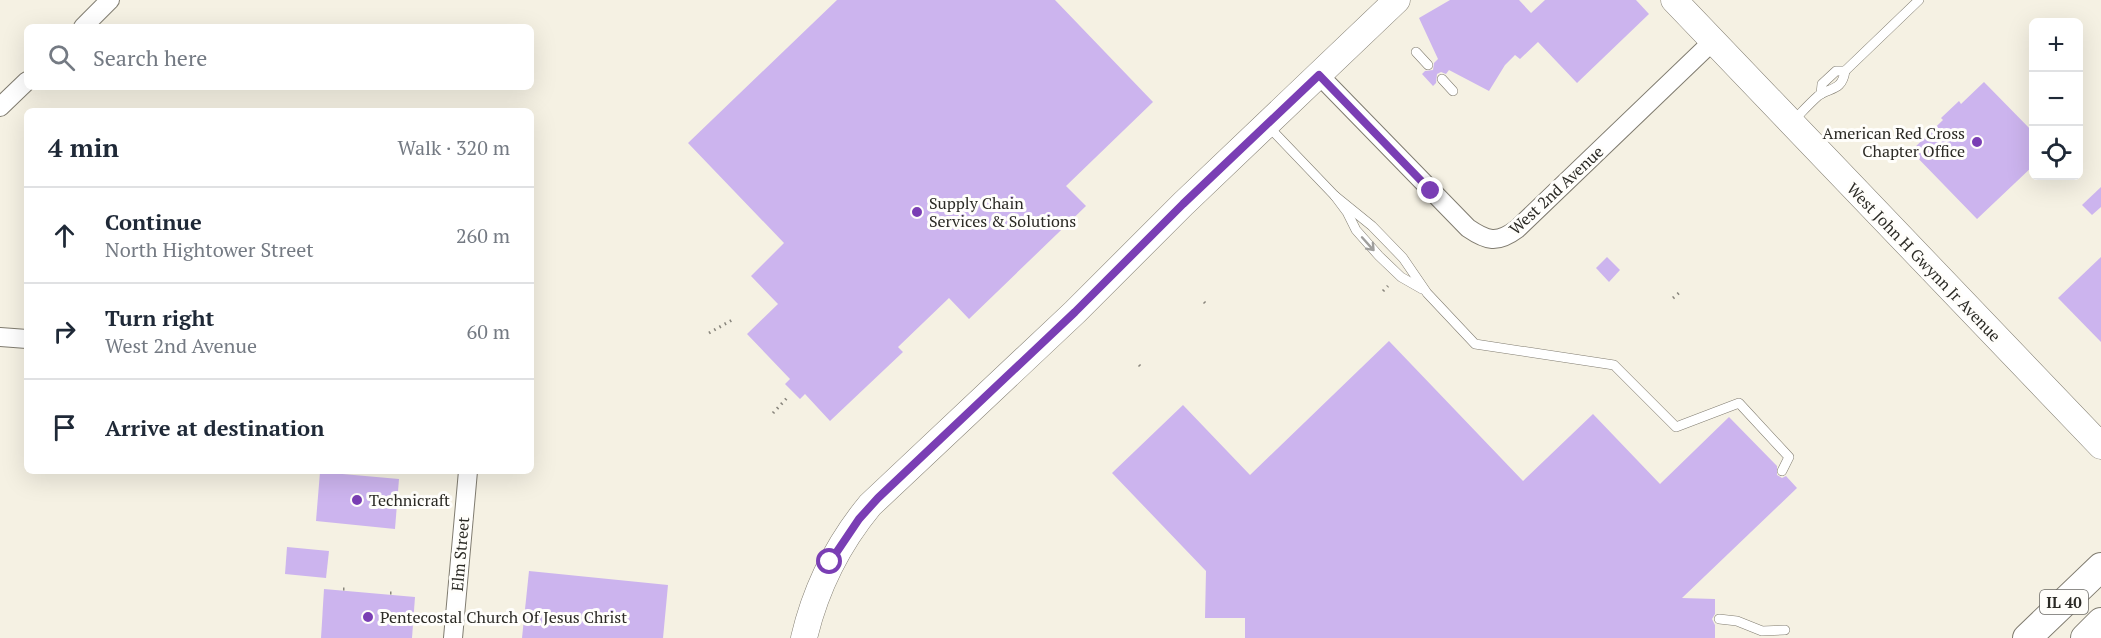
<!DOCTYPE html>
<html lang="en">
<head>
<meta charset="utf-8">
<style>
  body { margin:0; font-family:"PT Serif",serif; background:#f6f6f7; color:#1f2937 }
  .controls { position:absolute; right:18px; top:18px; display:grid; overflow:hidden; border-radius:9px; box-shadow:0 6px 24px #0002 }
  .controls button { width:54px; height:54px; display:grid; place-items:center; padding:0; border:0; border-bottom:2px solid #e0e1e3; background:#fff; color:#1f2937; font:30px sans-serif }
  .stop { position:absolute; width:18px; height:18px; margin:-14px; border:4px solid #7a3eb4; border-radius:50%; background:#fff }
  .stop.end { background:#7a3eb4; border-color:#fff; box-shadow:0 2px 6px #0008 }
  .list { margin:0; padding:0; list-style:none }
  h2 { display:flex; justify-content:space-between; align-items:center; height:78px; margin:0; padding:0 24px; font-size:26px }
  h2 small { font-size:20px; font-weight:400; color:#747a83 }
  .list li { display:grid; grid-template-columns:39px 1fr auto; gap:18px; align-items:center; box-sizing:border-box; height:96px; padding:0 24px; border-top:2px solid #e0e1e3 }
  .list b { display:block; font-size:22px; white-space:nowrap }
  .list p { margin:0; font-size:20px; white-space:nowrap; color:#747a83 }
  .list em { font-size:20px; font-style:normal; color:#747a83 }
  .icon { flex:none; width:33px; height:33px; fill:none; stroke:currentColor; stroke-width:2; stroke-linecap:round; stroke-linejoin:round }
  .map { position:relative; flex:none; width:2101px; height:638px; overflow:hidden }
  .search { position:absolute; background:#fff; box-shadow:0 6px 24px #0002; left:24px; top:24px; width:510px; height:66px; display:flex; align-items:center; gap:15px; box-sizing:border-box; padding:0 21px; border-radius:9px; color:#747a83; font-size:22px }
  .panel { position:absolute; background:#fff; box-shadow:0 6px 24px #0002; left:24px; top:108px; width:510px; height:366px; border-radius:9px }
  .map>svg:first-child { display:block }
  .building { fill:#ccb4ee }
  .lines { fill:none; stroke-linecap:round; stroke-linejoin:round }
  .lane-casing { stroke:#807c70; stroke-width:10 }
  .street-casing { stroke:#807c70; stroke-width:20 }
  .secondary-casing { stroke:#807c70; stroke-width:27 }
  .primary-casing { stroke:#807c70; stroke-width:30 }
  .path { stroke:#88857c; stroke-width:3; stroke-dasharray:1.5 4.5; stroke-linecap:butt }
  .lane { stroke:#fff; stroke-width:9 }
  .street { stroke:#fff; stroke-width:18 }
  .secondary { stroke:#fff; stroke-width:26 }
  .primary { stroke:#fff; stroke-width:28 }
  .oneway { stroke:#a09f9d }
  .route { stroke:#7a3eb4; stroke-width:8 }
  .poi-dot { fill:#7a3eb4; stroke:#fffefb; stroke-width:2 }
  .labels { text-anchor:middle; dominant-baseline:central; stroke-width:6; stroke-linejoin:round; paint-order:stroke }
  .shield { fill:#fffefb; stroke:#6b6a65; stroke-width:1.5 }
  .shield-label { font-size:15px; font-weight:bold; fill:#2b2a25 }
  .poi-label { font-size:16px; fill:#2b2a25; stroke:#fffefb; text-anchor:start }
  .street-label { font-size:16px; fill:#2b2a25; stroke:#fffefb }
</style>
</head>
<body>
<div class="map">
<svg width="2101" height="638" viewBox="0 0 2101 638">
  <rect width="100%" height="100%" fill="#f5f1e3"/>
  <!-- building -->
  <g class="building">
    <polygon points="837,0 1055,0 1153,102 1066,186 1086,206 969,319 949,298 898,347 903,352 830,421 805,394 800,399 785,384 790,379 747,334 778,304 751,276 784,243 688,143"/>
    <polygon points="1450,0 1519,0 1531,13 1545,0 1636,0 1649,14 1577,83 1538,42 1520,59 1515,55 1505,65 1489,91 1449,70 1446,74 1441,72 1437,74 1436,83 1433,86 1422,74 1425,71 1433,70 1434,63 1438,59 1419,18"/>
    <polygon points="1984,82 2034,133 2034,165 1977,219 1911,151 1943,120 1941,118 1959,101 1961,104"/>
    <polygon points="2101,187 2101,207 2092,215 2082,205"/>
    <polygon points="1607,257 1620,270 1609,282 1596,268"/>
    <polygon points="2101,257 2101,342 2058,298"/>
    <polygon points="1389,341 1523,481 1593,414 1660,484 1729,417 1777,466 1777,475 1782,478 1786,476 1797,488 1682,598 1715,599 1715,614 1712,619 1715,625 1715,638 1245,638 1245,618 1205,618 1206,571 1112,473 1183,405 1250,475"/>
    <polygon points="320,472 399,479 395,529 316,521"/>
    <polygon points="287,547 329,551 326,578 285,574"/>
    <polygon points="529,571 668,585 663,638 522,638"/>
    <polygon points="324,589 415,597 412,638 321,638"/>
  </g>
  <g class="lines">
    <defs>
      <g id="lane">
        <polyline points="1416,52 1428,65"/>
        <polyline points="1442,79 1453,91"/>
        <polyline points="1821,94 1822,84 1836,71 1845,71"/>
        <path d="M 1793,121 C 1801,113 1809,104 1818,96 C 1829,87 1842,92 1845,71 L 1919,0"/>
        <polyline points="1268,126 1335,196 1347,212 1356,230 1379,256 1401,277 1422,289"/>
        <polyline points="1335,196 1372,226 1403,258 1427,293 1475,344 1614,365 1676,427 1739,403 1789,457 1782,471"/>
        <polyline points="1719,619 1737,621 1762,631 1785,630"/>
      </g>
      <g id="street">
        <polyline points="83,27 110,0"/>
        <path d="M 1319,75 L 1468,228 C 1487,241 1497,244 1517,229 L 1713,41"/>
        <polyline points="0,107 27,81"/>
        <polyline points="0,337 27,339"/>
        <polyline points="453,638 468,471"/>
      </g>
      <g id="secondary">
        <polyline points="1674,0 2101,446"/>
        <path d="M 804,638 C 816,587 837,545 870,505 L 1075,312 L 1183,204 L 1397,0"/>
      </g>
      <g id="primary">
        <polyline points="2027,638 2101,567"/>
        <polyline points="2085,638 2101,622"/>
      </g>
    </defs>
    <!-- lane casing -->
    <use href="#lane" class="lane-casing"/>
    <!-- street casing -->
    <use href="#street" class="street-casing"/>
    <!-- secondary casing -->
    <use href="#secondary" class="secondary-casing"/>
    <!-- primary casing -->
    <use href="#primary" class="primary-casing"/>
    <!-- path -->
    <g class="path">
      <polyline points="1383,291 1388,286"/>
      <polyline points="1673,298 1680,292"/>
      <polyline points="1204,302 1206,304"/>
      <polyline points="709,333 732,320"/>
      <polyline points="1139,365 1141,367"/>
      <polyline points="773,413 787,398"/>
      <polyline points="343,589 346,589"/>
      <polyline points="390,593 392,593"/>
    </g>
    <!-- lane -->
    <use href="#lane" class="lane"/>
    <!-- street -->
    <use href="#street" class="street"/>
    <!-- secondary -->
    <use href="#secondary" class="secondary"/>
    <!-- primary -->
    <use href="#primary" class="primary"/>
  </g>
  <!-- one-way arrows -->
  <defs><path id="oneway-shaft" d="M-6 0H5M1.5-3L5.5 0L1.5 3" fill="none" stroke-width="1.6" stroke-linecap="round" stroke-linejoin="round" transform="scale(1.5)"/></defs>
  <use class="oneway" href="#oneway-shaft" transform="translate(1368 244) rotate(48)"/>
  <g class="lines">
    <!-- route -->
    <polyline class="route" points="830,562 859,519 878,498 1075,312 1183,204 1319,75 1431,191"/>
  </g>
  <!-- markers -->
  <g class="poi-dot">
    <circle cx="1977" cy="142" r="6"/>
    <circle cx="917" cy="212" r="6"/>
    <circle cx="357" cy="500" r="6"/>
    <circle cx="368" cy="617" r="6"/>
  </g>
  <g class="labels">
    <!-- shield labels -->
    <rect class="shield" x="2040" y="590" width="48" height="24" rx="4.5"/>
    <g class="shield-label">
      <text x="2064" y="602">IL 40</text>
    </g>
    <!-- poi labels -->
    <g class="poi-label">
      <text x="1965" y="133" text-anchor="end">American Red Cross<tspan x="1965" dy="18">Chapter Office</tspan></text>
      <text x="929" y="203">Supply Chain<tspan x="929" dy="18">Services &amp; Solutions</tspan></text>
      <text x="369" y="500">Technicraft</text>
      <text x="380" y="617">Pentecostal Church Of Jesus Christ</text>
    </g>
    <!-- street labels -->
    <g class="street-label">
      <text transform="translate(1556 190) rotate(-43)">West 2nd Avenue</text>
      <text transform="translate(1924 262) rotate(46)">West John H Gwynn Jr Avenue</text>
      <text transform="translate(460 554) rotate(-85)">Elm Street</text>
    </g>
  </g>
</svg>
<div class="controls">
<button>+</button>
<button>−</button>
<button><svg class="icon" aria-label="locate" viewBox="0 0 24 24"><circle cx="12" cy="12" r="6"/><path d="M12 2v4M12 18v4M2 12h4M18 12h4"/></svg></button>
</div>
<div class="stop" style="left:830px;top:562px"></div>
<div class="stop end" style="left:1431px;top:191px"></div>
<div class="search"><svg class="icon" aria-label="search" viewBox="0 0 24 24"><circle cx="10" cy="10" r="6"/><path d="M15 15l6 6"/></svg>Search here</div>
<section class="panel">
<h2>4 min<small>Walk · 320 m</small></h2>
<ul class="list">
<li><svg class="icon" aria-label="ahead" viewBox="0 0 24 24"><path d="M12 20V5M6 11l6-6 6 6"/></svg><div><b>Continue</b><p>North Hightower Street</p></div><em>260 m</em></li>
<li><svg class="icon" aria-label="right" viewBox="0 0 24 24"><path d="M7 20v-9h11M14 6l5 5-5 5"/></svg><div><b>Turn right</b><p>West 2nd Avenue</p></div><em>60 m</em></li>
<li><svg class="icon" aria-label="arrive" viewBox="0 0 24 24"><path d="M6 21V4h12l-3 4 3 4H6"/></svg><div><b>Arrive at destination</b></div></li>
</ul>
</section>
</div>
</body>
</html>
